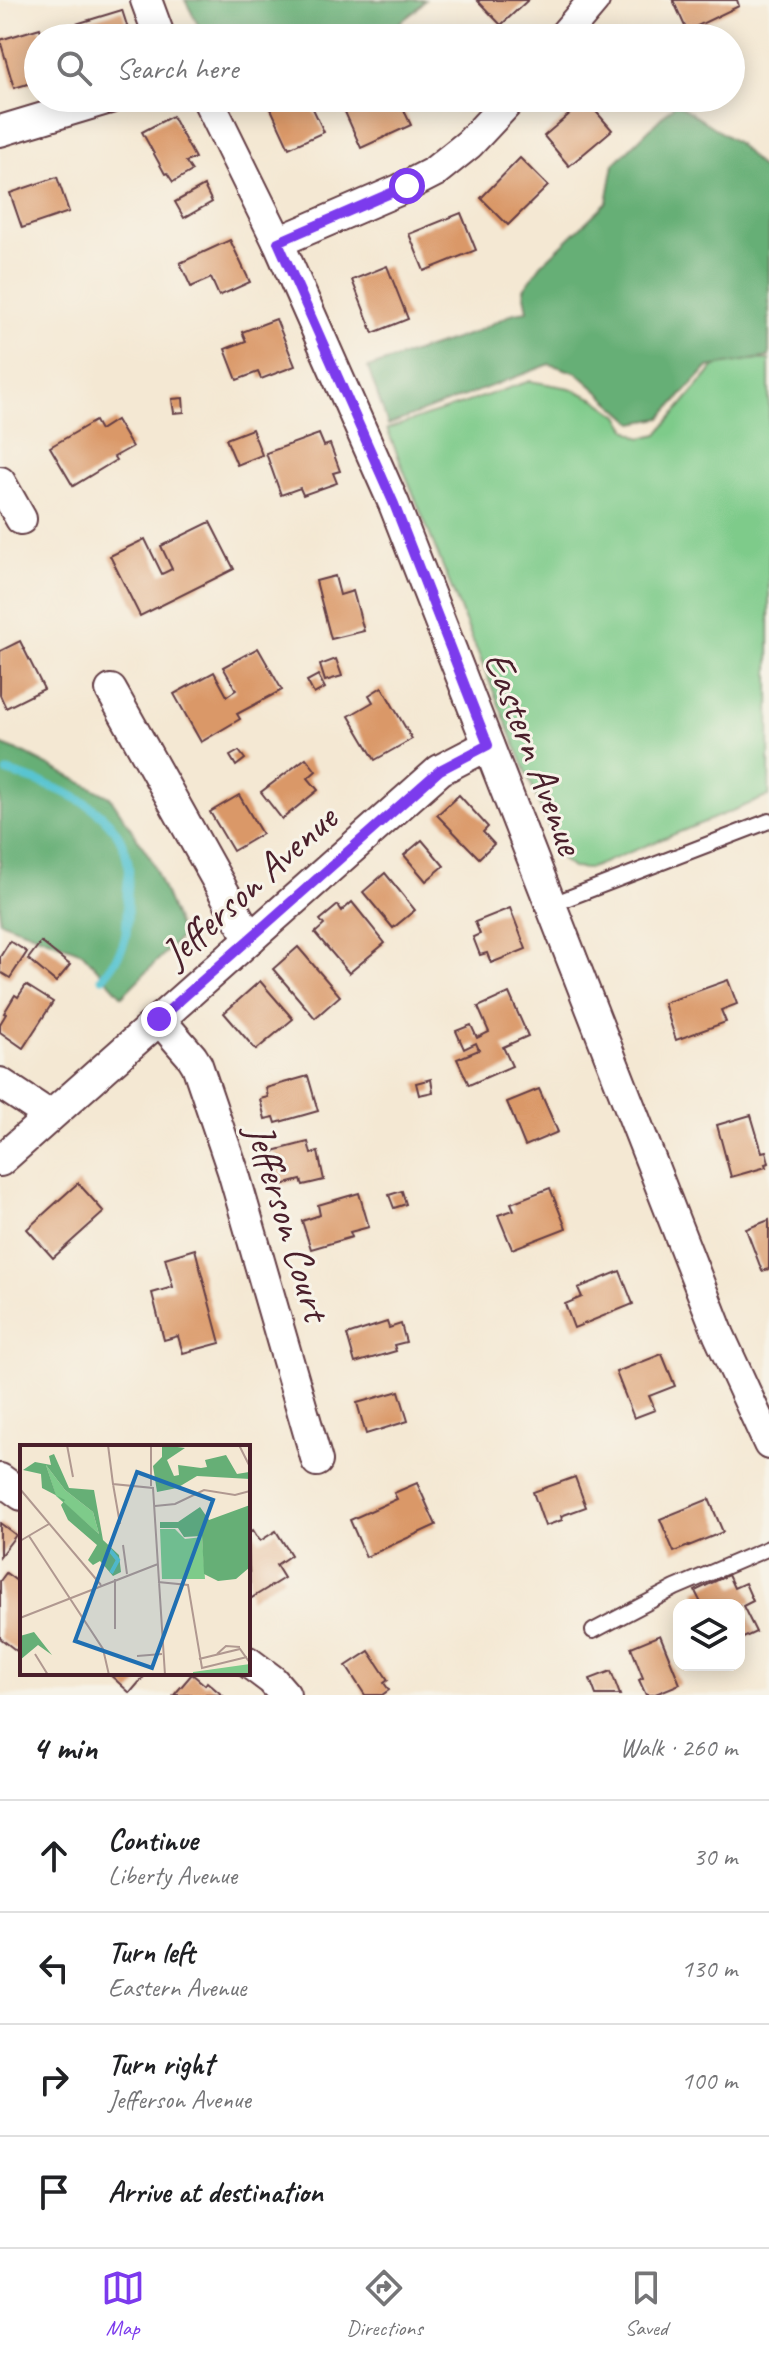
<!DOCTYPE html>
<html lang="en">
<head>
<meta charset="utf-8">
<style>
  body { margin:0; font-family:Caveat,sans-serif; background:#f6f6f6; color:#202124 }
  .controls { position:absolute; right:24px; bottom:24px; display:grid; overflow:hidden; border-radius:16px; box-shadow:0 4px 20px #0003 }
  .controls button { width:72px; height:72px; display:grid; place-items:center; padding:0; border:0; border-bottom:2px solid #e0e0e0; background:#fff; color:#202124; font:40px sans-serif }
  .stop { position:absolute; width:24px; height:24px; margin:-18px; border:6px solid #7c3aed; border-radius:50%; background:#fff }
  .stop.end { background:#7c3aed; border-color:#fff; box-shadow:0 2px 8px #0008 }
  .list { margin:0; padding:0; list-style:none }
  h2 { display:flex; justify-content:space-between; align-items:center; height:104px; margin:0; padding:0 32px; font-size:34px }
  h2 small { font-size:26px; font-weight:400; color:#757577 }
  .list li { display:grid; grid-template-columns:52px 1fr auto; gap:24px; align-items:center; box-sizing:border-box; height:112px; padding:0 32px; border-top:2px solid #e0e0e0 }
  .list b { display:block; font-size:30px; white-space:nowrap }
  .list p { margin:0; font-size:26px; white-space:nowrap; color:#757577 }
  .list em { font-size:26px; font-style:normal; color:#757577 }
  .icon { flex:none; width:44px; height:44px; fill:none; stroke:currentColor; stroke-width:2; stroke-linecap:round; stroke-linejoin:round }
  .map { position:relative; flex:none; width:769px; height:1695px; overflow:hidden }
  .search { position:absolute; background:#fff; box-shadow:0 4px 20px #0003; left:24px; right:24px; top:24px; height:88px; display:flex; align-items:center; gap:20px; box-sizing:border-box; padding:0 28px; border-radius:44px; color:#757577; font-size:30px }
  .sheet { height:552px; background:#fff }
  nav { display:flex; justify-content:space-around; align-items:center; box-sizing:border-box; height:112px; border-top:2px solid #e0e0e0; background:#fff; font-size:22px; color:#757577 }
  nav a { display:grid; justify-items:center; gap:4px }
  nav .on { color:#7c3aed }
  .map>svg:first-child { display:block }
  .green { fill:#7ecb8a; stroke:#64755a; stroke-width:2 }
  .forest { fill:#66af76; stroke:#586750; stroke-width:2 }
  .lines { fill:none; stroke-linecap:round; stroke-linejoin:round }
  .stream { stroke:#58c4d1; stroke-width:9 }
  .building { fill:#da9868 }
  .lane-casing { stroke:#643d44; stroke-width:18 }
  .street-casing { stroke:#643d44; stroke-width:34 }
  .lane { stroke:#fff; stroke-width:14 }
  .street { stroke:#fff; stroke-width:30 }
  .route { stroke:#7c3aed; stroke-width:10 }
  .labels { text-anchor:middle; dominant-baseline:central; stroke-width:6; stroke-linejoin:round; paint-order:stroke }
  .street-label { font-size:40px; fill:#4a1f2b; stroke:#f7f3e8 }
  .inset-river { fill:none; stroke:#58c4d1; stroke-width:4 }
  .inset-road { fill:none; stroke:#b09890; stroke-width:2 }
  .view { fill:#1f6fb2; fill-opacity:0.15; stroke:#1f6fb2; stroke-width:4 }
  .inset-edge { fill:none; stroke:#4a1f2b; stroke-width:4 }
</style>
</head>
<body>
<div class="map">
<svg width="769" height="1695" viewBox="0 0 769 1695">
  <rect width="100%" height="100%" fill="#f7f3e8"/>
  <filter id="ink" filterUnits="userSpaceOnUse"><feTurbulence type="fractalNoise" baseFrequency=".0125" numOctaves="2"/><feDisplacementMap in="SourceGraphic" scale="16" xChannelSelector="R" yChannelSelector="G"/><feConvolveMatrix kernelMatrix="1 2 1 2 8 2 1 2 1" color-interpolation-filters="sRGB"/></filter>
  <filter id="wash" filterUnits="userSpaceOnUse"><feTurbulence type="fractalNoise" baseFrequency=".006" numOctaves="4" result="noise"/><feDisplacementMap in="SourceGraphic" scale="32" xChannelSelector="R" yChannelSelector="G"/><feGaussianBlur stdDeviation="1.8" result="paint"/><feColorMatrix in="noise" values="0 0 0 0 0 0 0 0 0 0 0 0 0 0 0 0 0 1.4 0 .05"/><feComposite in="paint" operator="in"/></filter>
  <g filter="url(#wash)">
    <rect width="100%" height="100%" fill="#f4e8d3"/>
    <!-- green -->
    <polygon class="green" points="730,359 769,360 769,796 588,869 572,868 562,860 387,429 530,381 570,388 595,399 619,416 628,430 641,438 658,434 714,367"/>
    <!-- forest -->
    <g class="forest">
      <polygon points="185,0 425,0 415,11 379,38 205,38"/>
      <polygon points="676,103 737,143 769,176 769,357 708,367 661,418 634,423 577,373 550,364 388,425 368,368 473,333 514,313 528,311 524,289 541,265 607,202 614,164"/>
      <polygon points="0,744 26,754 110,797 151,859 182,936 122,996 82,952 0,921"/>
    </g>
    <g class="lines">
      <!-- stream -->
      <path class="stream" d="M 8,772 C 55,787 119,805 128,863 C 130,874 127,888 127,899 C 128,938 127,947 102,978"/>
    </g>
    <g id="blocks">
      <!-- building -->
      <g class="building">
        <polygon points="477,0 528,0 501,25"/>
        <polygon points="673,0 737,0 739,6 687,31"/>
        <polygon points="122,10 131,38 66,38 63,28"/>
        <polygon points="40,28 43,38 38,38 38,81 14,88 0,40"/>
        <polygon points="266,98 308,98 324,132 289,148"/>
        <polygon points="375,98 398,98 411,125 361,148 345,112"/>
        <polygon points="586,100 612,130 569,166 544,136"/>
        <polygon points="172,116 195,158 186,162 192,171 173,182 167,173 165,174 142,132"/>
        <polygon points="520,158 548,186 508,225 481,198"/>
        <polygon points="57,177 69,212 22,228 10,193"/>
        <polygon points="204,186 212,202 184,218 175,202"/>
        <polygon points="461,213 476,250 424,271 409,234"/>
        <polygon points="230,240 250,282 219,296 211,278 191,287 180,263"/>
        <polygon points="387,266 408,319 373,333 352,280"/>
        <polygon points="276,319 295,366 261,379 258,372 237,380 225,349 246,341 242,332"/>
        <polygon points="183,398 184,412 174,413 172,399"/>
        <polygon points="116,420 132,447 114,457 116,460 73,486 50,447 95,421 100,430"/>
        <polygon points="252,429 262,455 237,465 226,439"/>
        <polygon points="319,434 324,446 330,444 340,471 333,473 337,483 303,495 300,488 281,495 266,453"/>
        <polygon points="210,522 234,569 140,616 110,556 145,539 162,574 172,569 161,546"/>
        <polygon points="335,576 340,595 353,591 364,631 331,639 316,581"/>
        <polygon points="20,641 44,689 6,708 0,695 0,651"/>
        <polygon points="258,648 282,690 237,714 240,719 201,742 174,694 214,672 227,696 236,690 223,667"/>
        <polygon points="336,659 342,676 325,681 320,665"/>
        <polygon points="318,675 325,688 314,694 307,681"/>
        <polygon points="382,687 412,739 375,760 349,716 373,702 369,695"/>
        <polygon points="239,751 245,759 236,766 230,756"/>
        <polygon points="306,758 316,771 308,778 318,790 282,819 261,792"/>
        <polygon points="239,795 262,834 233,851 210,812"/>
        <polygon points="459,795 488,827 483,832 494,844 479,858 437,815"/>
        <polygon points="422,840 444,866 426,881 404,855"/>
        <polygon points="385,873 415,910 393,928 363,892"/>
        <polygon points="352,902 385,943 349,973 315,933 324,925 320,920 338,905 342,911"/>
        <polygon points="510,908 526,949 491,963 487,953 480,955 473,937 480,934 475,922"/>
        <polygon points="10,941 27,952 10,978 0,972 0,957"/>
        <polygon points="41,942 70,965 56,982 28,959"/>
        <polygon points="298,947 340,996 315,1018 273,969"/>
        <polygon points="728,980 737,1004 721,1010 726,1022 676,1040 664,1003"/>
        <polygon points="260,981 293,1019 256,1050 224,1013"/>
        <polygon points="26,985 53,1002 23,1048 0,1032 0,1024 6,1014 4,1013 15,995 18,997"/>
        <polygon points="509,993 528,1036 503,1047 512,1066 469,1085 457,1059 479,1050 476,1043 464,1049 456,1031 471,1025 477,1038 489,1032 478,1007"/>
        <polygon points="308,1076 318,1111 276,1123 274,1117 265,1119 260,1099 268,1097 266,1088"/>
        <polygon points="431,1079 433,1092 419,1095 416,1083"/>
        <polygon points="539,1089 558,1132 525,1146 507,1102"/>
        <polygon points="751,1115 762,1152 766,1151 769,1163 765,1164 766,1167 731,1177 717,1125"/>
        <polygon points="308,1142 311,1154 318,1152 324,1180 303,1185 301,1180 281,1185 273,1151"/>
        <polygon points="78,1183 104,1212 53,1258 27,1229"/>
        <polygon points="550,1188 566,1228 512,1249 498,1215 514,1210 511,1203"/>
        <polygon points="402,1191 406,1204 394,1208 389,1195"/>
        <polygon points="359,1193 369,1227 350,1232 352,1237 311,1249 302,1221 320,1215 318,1205"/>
        <polygon points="769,1220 769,1269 762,1271 746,1229"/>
        <polygon points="195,1249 220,1343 183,1353 178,1336 164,1340 152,1293 173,1287 165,1258"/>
        <polygon points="620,1271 633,1304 574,1328 565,1304 582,1297 578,1288"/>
        <polygon points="387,1322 389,1328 401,1324 406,1342 394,1345 396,1351 355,1363 347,1335"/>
        <polygon points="662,1354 675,1386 649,1396 655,1410 634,1418 616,1372"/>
        <polygon points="399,1391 408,1421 366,1434 357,1403"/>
        <polygon points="575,1477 586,1507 561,1516 562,1520 545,1526 533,1492"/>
        <polygon points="417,1483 436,1525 366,1557 350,1520 397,1499 394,1493"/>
        <polygon points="709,1499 723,1532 674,1552 660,1519"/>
        <polygon points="0,1523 16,1535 0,1556"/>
        <polygon points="253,1530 260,1541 276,1531 291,1555 276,1565 284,1578 250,1599 248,1533"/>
        <polygon points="6,1573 22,1585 22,1655 0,1638 0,1581"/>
        <polygon points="728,1575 734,1588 745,1583 753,1601 743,1606 756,1632 739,1640 739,1605 702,1605 695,1591"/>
        <polygon points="660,1635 680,1684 653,1695 646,1695 639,1680 643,1678 631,1647"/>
        <polygon points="369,1651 388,1680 384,1683 389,1690 382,1695 365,1695 346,1666"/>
        <polygon points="611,1671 620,1695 596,1695 590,1679"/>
        <polygon points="108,1673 147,1673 130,1693"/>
        <polygon points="192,1674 205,1685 207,1682 222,1695 174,1695"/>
      </g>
    </g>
  </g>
  <g filter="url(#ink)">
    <use href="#blocks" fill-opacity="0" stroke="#643d44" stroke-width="2"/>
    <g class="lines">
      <defs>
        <g id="lane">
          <polyline points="550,905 769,821"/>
          <polyline points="593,1631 675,1588 769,1548"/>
        </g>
        <g id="street">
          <polyline points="146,0 160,38"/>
          <polyline points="562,38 594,0"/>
          <polyline points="207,98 278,242 394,504 719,1335 769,1444"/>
          <polyline points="0,131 110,98"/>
          <polyline points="278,242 399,190 434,172 469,144 512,98"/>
          <polyline points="0,482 21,519"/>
          <polyline points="111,690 250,939"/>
          <polyline points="159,1019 192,1057 197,1065 233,1171 317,1461"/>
          <polyline points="0,1083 50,1116"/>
          <polyline points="0,1161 440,770 488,745"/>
          <polyline points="0,1479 22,1495"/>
          <polyline points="248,1662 272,1680 285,1695"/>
        </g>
      </defs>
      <!-- lane casing -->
      <use href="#lane" class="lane-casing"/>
      <!-- street casing -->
      <use href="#street" class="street-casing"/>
      <!-- lane -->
      <use href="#lane" class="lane"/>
      <!-- street -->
      <use href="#street" class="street"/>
    </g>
  </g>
  <g class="lines" filter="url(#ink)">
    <!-- route -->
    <polyline class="route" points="159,1019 440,770 488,745 394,504 278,242 407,186"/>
  </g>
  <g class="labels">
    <!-- street labels -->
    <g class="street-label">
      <text transform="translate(534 753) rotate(69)">Eastern Avenue</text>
      <text transform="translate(249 886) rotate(-42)">Jefferson Avenue</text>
      <text transform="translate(288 1222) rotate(73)">Jefferson Court</text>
    </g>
  </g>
  <!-- overview -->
  <g transform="translate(20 1445)">
    <rect width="230" height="230" fill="#f4e8d3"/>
    <path d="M 26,20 L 45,45 L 73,67 L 79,89 L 36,51 ZM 140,84 L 155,84 L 165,94 L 182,92 L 185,134 L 142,134 ZM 230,219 L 230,230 L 173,230 L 173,227 Z" fill="#7ecb8a"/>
    <path d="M 142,0 L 165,3 L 147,15 L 154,31 L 159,30 L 158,20 L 181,23 L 187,22 L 185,15 L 206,10 L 217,29 L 229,27 L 230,34 L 177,31 L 157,43 L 137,47 L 133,21 L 142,12 ZM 34,9 L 49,43 L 74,45 L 83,95 L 99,110 L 101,127 L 93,131 L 80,116 L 73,120 L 68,115 L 77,100 L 48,75 L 41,60 L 45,55 L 22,43 L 21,29 L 3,25 L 15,17 L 31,20 L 29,11 ZM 26,20 L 45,45 L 73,67 L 79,89 L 36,50 ZM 230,60 L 230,122 L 216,134 L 198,136 L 184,129 L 182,91 L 164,92 L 158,83 L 140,83 L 140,77 L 158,77 L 180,62 L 189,75 ZM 14,187 L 32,210 L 18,200 L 0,215 L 0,191 Z" fill="#66af76" fill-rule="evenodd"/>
    <path class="inset-river" d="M 89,104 L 98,115 L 91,128"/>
    <path class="inset-road" d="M 47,0 L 53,32M 88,0 L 93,39 L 133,43 L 145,230M 131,0 L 131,41M 219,0 L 230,22M 93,39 L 100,79M 0,44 L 81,140M 135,61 L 155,59 L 184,45 L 215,50 L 230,46M 9,91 L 83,204 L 89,230M 0,96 L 29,79M 103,100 L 107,129M 138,137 L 168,140 L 182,223 L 227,212M 0,173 L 138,119M 95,184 L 95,134M 15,209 L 28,230M 197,209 L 206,201 L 220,202M 117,211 L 142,209M 179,214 L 220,204 L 230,218"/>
    <path class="view" d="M 117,27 L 193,55 L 132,223 L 55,196 Z"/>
    <rect width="230" height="230" class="inset-edge"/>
  </g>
</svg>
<div class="controls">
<button><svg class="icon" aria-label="layers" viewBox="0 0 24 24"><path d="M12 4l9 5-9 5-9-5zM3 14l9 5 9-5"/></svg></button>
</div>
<div class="stop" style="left:407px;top:186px"></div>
<div class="stop end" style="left:159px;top:1019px"></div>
<div class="search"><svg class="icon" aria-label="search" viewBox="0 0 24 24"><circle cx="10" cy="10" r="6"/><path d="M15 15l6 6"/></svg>Search here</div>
</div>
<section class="sheet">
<h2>4 min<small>Walk · 260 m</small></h2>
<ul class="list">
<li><svg class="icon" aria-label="ahead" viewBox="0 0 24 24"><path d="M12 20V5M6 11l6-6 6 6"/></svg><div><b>Continue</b><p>Liberty Avenue</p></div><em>30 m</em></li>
<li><svg class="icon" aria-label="left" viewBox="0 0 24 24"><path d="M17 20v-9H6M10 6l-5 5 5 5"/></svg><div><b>Turn left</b><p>Eastern Avenue</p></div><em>130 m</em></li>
<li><svg class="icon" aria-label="right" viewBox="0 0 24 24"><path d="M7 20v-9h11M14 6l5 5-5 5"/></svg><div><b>Turn right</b><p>Jefferson Avenue</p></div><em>100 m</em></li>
<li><svg class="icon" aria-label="arrive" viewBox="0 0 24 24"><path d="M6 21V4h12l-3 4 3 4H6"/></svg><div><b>Arrive at destination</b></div></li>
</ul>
</section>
<nav>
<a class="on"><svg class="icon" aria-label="map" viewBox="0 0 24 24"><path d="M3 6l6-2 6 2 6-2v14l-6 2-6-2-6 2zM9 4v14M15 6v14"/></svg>Map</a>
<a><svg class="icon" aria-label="directions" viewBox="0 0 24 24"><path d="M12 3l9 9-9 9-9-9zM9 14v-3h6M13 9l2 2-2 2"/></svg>Directions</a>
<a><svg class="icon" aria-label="saved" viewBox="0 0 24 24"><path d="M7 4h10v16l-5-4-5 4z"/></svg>Saved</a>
</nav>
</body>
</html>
